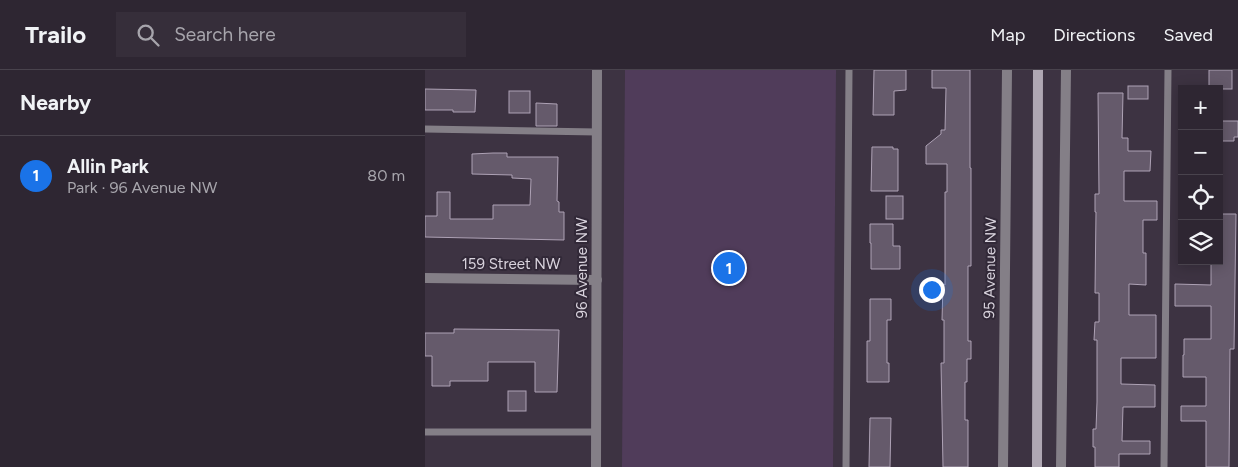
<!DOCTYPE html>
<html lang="en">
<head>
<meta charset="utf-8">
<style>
  body { margin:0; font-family:Figtree,sans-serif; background:#362e3a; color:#f1f3f6 }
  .controls { position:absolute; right:15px; top:15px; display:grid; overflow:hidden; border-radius:0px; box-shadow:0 2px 12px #0003 }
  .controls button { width:45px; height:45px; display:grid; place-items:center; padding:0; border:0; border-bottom:1px solid #49434d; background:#2e2632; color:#f1f3f6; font:25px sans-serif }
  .you { position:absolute; left:506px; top:219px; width:18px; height:18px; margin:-12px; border:4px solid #fff; border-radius:50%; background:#1a73e8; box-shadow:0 0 0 8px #1a73e833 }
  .badge { display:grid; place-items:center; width:32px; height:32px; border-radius:50%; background:#1a73e8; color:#fff; font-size:16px; font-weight:700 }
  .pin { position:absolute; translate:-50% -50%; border:2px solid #fff; box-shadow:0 1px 5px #0006 }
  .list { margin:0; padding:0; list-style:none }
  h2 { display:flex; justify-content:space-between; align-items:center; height:65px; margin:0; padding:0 20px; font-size:21px }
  h2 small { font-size:16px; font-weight:400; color:#a7a5ac }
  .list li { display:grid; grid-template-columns:32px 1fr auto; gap:15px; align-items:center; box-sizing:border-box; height:80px; padding:0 20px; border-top:1px solid #49434d }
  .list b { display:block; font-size:19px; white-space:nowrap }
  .list p { margin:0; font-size:16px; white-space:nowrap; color:#a7a5ac }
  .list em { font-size:16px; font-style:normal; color:#a7a5ac }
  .icon { flex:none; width:28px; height:28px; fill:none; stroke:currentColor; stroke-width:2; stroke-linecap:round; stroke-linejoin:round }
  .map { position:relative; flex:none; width:813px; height:397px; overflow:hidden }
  header { display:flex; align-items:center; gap:30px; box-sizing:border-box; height:70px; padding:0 25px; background:#2e2632; border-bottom:1px solid #49434d }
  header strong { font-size:24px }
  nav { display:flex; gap:28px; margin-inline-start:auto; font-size:18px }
  .search { width:350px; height:45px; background:#362e3a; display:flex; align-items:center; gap:12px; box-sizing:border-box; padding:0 18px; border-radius:0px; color:#a7a5ac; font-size:19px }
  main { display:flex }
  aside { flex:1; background:#2e2632 }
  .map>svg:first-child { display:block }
  .green { fill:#503c5a }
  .building { fill:#655a6b; stroke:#aea2b5 }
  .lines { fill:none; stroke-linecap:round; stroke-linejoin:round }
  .service { stroke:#847f87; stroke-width:7 }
  .minor { stroke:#847f87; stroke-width:10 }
  .secondary { stroke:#afa7b3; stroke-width:10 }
  .labels { text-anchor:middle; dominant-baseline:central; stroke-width:4; stroke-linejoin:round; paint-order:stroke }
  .street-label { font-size:15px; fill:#d9d3dd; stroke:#322938 }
</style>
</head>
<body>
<header>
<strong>Trailo</strong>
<div class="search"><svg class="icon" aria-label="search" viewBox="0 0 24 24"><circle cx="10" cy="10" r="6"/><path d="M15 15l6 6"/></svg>Search here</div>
<nav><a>Map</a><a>Directions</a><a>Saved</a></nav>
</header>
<main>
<aside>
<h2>Nearby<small></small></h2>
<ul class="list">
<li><span class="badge">1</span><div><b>Allin Park</b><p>Park · 96 Avenue NW</p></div><em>80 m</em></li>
</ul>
</aside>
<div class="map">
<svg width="813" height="397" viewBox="0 0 813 397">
  <rect width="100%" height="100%" fill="#3d3342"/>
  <!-- green -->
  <polygon class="green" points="200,0 411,0 408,397 197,397"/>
  <!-- building -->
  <g class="building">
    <polygon points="449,0 481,0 481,20 469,21 469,45 448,45"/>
    <polygon points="507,0 545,0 545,98 546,98 546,196 543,196 543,271 546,271 546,289 542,289 542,312 540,312 540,350 543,350 543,397 518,397 516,293 519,293 519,250 517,250 518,214 520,215 520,122 522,122 522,94 501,94 501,76 516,64 516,60 520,60 521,18 507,18"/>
    <rect x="784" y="0" width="23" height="19"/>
    <rect x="703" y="16" width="20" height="13"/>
    <polygon points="0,19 51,20 50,42 28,42 28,40 0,40"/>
    <rect x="84" y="21" width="21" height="22"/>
    <polygon points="673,23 698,23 697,68 703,68 703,81 726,81 725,101 699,101 699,131 732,131 732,150 718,150 718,183 721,183 721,215 704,214 704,245 731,245 731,288 696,288 696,314 730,315 730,337 698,337 697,371 725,371 725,384 694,384 694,397 670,397 670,377 668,377 668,359 671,359 672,332 672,270 669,270 670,252 674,252 674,223 670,223 671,142 670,142 670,124 674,124"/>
    <polygon points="111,33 132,34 132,56 111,56"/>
    <polygon points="794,51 813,51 813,67 809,67 809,71 794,71"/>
    <polygon points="447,77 468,77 468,79 473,79 473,121 446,121"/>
    <polygon points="68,83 82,83 82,87 133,87 132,131 134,132 134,142 139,142 139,170 0,167 0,146 12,146 12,122 25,122 25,149 68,149 68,135 105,135 106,109 87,108 87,105 47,104 47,84"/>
    <rect x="461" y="126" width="17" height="23"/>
    <polygon points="794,144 811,144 809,279 805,279 804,397 781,397 781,351 756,351 756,336 781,336 781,307 758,307 758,285 759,285 759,269 786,269 786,236 750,236 750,214 786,215 786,193 794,193"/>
    <polygon points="445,154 468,154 468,176 475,176 475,199 446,199 446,173 445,173"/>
    <polygon points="445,229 466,229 466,250 462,250 462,293 464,293 464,312 442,312 442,271 445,271"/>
    <polygon points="29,259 134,260 132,322 110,322 110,292 63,292 63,311 25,311 25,316 7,316 7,286 0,286 0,263 29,263"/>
    <rect x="83" y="321" width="18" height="20"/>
    <polygon points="445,348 466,348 465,397 444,397"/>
  </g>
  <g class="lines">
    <!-- service -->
    <g class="service">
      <polyline points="0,59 172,62"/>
      <polyline points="0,362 171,362"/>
      <polyline points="421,397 424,0"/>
      <polyline points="739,397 743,0"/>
    </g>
    <!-- minor -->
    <g class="minor">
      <polyline points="0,208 172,210"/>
      <polyline points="171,397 172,0"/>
      <polyline points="578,397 582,0"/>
      <polyline points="636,397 641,0"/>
    </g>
    <!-- secondary -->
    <polyline class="secondary" points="612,397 613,0"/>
  </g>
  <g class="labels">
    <!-- street labels -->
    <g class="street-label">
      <text x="86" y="194">159 Street NW</text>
      <text transform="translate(157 198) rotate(-90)">96 Avenue NW</text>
      <text transform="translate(565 198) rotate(-89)">95 Avenue NW</text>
    </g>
  </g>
</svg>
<div class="controls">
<button>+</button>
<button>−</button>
<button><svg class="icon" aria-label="locate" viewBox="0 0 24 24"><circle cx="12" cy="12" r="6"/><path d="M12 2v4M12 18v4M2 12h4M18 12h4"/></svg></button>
<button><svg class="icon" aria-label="layers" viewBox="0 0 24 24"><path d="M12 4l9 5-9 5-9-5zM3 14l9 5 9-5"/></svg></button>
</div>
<div class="you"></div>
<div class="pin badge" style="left:304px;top:198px">1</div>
</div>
</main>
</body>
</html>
